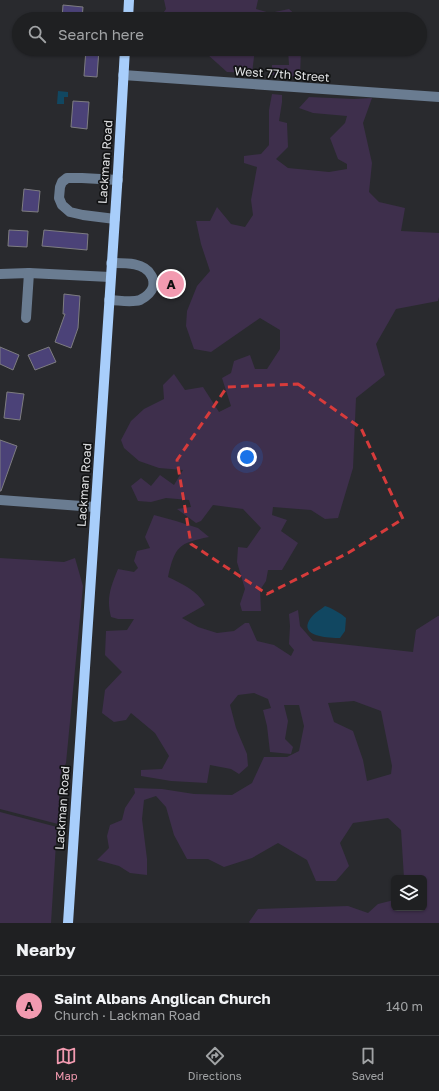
<!DOCTYPE html>
<html lang="en">
<head>
<meta charset="utf-8">
<style>
  body { margin:0; font-family:"Golos Text",sans-serif; background:#27282a; color:#f1f3f6 }
  .controls { position:absolute; right:12px; bottom:12px; display:grid; overflow:hidden; border-radius:6px; box-shadow:0 1px 3px #0004 }
  .controls button { width:36px; height:36px; display:grid; place-items:center; padding:0; border:0; border-bottom:1px solid #3c3e40; background:#1f2022; color:#f1f3f6; font:20px sans-serif }
  .you { position:absolute; left:247px; top:457px; width:14px; height:14px; margin:-10px; border:3px solid #fff; border-radius:50%; background:#1a73e8; box-shadow:0 0 0 6px #1a73e833 }
  .badge { display:grid; place-items:center; width:26px; height:26px; border-radius:50%; background:#f29ab0; color:#111; font-size:13px; font-weight:700 }
  .pin { position:absolute; translate:-50% -50%; border:2px solid #fff; box-shadow:0 1px 4px #0006 }
  .list { margin:0; padding:0; list-style:none }
  h2 { display:flex; justify-content:space-between; align-items:center; height:52px; margin:0; padding:0 16px; font-size:17px }
  h2 small { font-size:13px; font-weight:400; color:#a1a3a5 }
  .list li { display:grid; grid-template-columns:26px 1fr auto; gap:12px; align-items:center; box-sizing:border-box; height:60px; padding:0 16px; border-top:1px solid #3c3e40 }
  .list b { display:block; font-size:15px; white-space:nowrap }
  .list p { margin:0; font-size:13px; white-space:nowrap; color:#a1a3a5 }
  .list em { font-size:13px; font-style:normal; color:#a1a3a5 }
  .icon { flex:none; width:22px; height:22px; fill:none; stroke:currentColor; stroke-width:2; stroke-linecap:round; stroke-linejoin:round }
  .map { position:relative; flex:none; width:439px; height:923px; overflow:hidden }
  .search { position:absolute; background:#1f2022; box-shadow:0 1px 3px #0004; left:12px; right:12px; top:12px; height:44px; display:flex; align-items:center; gap:10px; box-sizing:border-box; padding:0 14px; border-radius:22px; color:#a1a3a5; font-size:15px }
  .sheet { height:112px; background:#1f2022 }
  nav { display:flex; justify-content:space-around; align-items:center; box-sizing:border-box; height:56px; border-top:1px solid #3c3e40; background:#1f2022; font-size:11px; color:#a1a3a5 }
  nav a { display:grid; justify-items:center; gap:2px }
  nav .on { color:#f29ab0 }
  .map>svg:first-child { display:block }
  .green { fill:#3e2f4c; fill-rule:evenodd }
  .water { fill:#114761 }
  .building { fill:#4b4278; stroke:#7e7d81 }
  .lines { fill:none; stroke-linecap:round; stroke-linejoin:round }
  .minor { stroke:#6a7c91; stroke-width:10 }
  .major { stroke:#a8cefb; stroke-width:10 }
  .marked { fill:none; stroke:#d73b3b; stroke-width:3; stroke-dasharray:8 5; stroke-linejoin:round }
  .labels { text-anchor:middle; dominant-baseline:central; stroke-width:3.5; stroke-linejoin:round; paint-order:stroke }
  .street-label { font-size:12px; fill:#e2e3e5; stroke:#121314 }
</style>
</head>
<body>
<div class="map">
<svg width="439" height="923" viewBox="0 0 439 923">
  <rect width="100%" height="100%" fill="#292a2e"/>
  <!-- green -->
  <g class="green">
    <polygon points="164,0 258,0 256,9 270,13 289,9 300,19 159,19 166,9"/>
    <polygon points="206,49 255,49 252,73 227,72 207,54"/>
    <polygon points="288,49 301,49 300,77 272,75 272,65 289,65"/>
    <polygon points="272,94 282,95 282,102 279,121 287,123 288,147 276,159 288,168 329,172 347,169 347,164 338,159 330,138 345,123 347,116 313,113 299,108 309,97 354,99 372,98 363,123 372,163 369,192 379,202 405,208 401,231 439,233 439,297 438,301 396,309 376,344 385,375 356,398 353,468 338,518 325,519 311,510 273,507 272,515 287,520 281,531 298,543 282,570 268,570 266,581 260,590 261,611 242,611 240,604 245,589 237,562 238,547 247,548 261,528 243,509 213,505 201,521 196,523 177,509 191,507 189,500 166,498 151,502 138,501 131,486 141,478 151,486 160,475 174,485 183,470 159,468 139,461 124,448 121,440 131,421 144,409 164,399 163,385 174,374 185,390 203,387 219,412 231,406 222,378 231,373 234,361 250,355 255,369 267,369 280,349 280,330 260,318 211,352 194,349 186,326 187,311 197,286 210,271 201,244 196,221 210,221 217,207 231,224 245,227 253,215 251,200 257,167 244,163 244,156 261,154 269,145 269,110"/>
    <path d="M 154,515 L 176,521 L 198,528 L 209,537 C 179,543 175,546 168,577 C 182,584 197,590 205,605 L 182,618 L 198,627 L 217,633 L 234,631 L 245,623 L 249,623 L 257,641 L 274,645 L 291,656 L 294,650 L 289,644 L 290,626 L 289,614 L 298,610 L 300,626 L 313,641 L 413,652 L 416,630 L 438,616 L 439,616 L 439,923 L 250,923 L 249,922 L 258,909 L 348,906 L 368,913 L 378,904 L 394,900 L 394,908 L 424,908 L 424,878 L 404,878 L 401,830 L 388,818 L 353,823 L 340,843 L 349,866 L 336,881 L 316,881 L 307,860 L 278,843 L 252,858 L 224,867 L 208,859 L 187,859 L 174,835 L 166,807 L 156,796 L 144,800 L 142,819 L 147,859 L 147,875 L 130,873 L 119,866 L 97,860 L 109,848 L 107,836 L 110,825 L 122,820 L 125,808 L 135,793 L 134,788 L 162,789 L 194,794 L 232,795 L 252,783 L 264,757 L 287,757 L 299,751 L 304,726 L 299,705 L 284,705 L 288,721 L 285,739 L 293,747 L 291,754 L 270,752 L 267,726 L 263,710 L 271,708 L 268,699 L 254,693 L 238,695 L 230,705 L 236,728 L 247,754 L 248,766 L 239,774 L 231,769 L 210,765 L 207,783 L 171,781 L 141,776 L 141,770 L 162,769 L 169,756 L 155,733 L 131,713 L 126,720 L 114,722 L 102,713 L 105,690 L 122,672 L 105,655 L 106,631 L 127,630 L 134,619 L 118,619 L 111,617 C 106,598 111,586 118,569 L 134,572 L 138,568 L 134,561 L 137,551 L 150,548 L 145,537 ZM 354,701 L 381,711 L 392,766 L 391,774 L 367,781 L 363,760 L 353,731 L 334,722 L 328,703 Z"/>
    <polygon points="0,558 64,562 75,558 83,586 66,763 60,776 58,824 0,809"/>
    <polygon points="0,812 57,827 51,923 0,923"/>
  </g>
  <!-- water -->
  <g class="water">
    <polygon points="58,91 68,92 68,97 64,97 64,104 57,104"/>
    <path d="M 325,606 C 330,607 342,614 346,618 L 345,631 L 340,638 C 330,638 298,637 310,619 C 314,613 320,610 325,606 Z"/>
  </g>
  <!-- building -->
  <g class="building">
    <polygon points="63,5 83,7 82,19 62,19"/>
    <polygon points="86,49 99,49 97,77 84,76"/>
    <polygon points="73,101 89,102 87,129 71,127"/>
    <polygon points="24,189 40,191 38,212 22,211"/>
    <polygon points="9,230 28,231 27,247 8,246"/>
    <polygon points="44,230 88,234 87,250 42,246"/>
    <polygon points="64,294 80,296 78,328 71,348 55,342 65,314 63,314"/>
    <polygon points="0,347 19,355 13,370 0,364"/>
    <polygon points="49,347 56,362 35,370 28,355"/>
    <polygon points="7,392 24,394 20,420 4,418"/>
    <polygon points="0,440 17,446 1,491 0,491"/>
  </g>
  <g class="lines">
    <!-- minor -->
    <g class="minor">
      <polyline points="123,75 439,97"/>
      <polyline points="115,219 83,215 70,212 62,205 59,198 60,187 62,182 67,178 82,178 118,180"/>
      <polyline points="0,274 29,273 110,277"/>
      <path d="M 109,300 C 118,300 131,303 140,300 C 146,297 151,293 153,287 C 154,282 154,279 151,275 C 144,262 124,263 111,263"/>
      <polyline points="26,318 29,273"/>
      <polyline points="0,500 95,507"/>
    </g>
    <!-- major -->
    <g class="major">
      <polyline points="128,19 129,0"/>
      <polyline points="68,923 118,172 125,49"/>
    </g>
  </g>
  <!-- marked area -->
  <path class="marked" d="M 298,384 L 361,428 L 403,519 L 348,553 L 267,594 L 191,544 L 177,460 L 227,387 Z"/>
  <g class="labels">
    <!-- street labels -->
    <g class="street-label">
      <text transform="translate(282 74) rotate(4)">West 77th Street</text>
      <text transform="translate(105 162) rotate(-86)">Lackman Road</text>
      <text transform="translate(84 485) rotate(-86)">Lackman Road</text>
      <text transform="translate(62 808) rotate(-86)">Lackman Road</text>
    </g>
  </g>
</svg>
<div class="controls">
<button><svg class="icon" aria-label="layers" viewBox="0 0 24 24"><path d="M12 4l9 5-9 5-9-5zM3 14l9 5 9-5"/></svg></button>
</div>
<div class="you"></div>
<div class="pin badge" style="left:171px;top:284px">A</div>
<div class="search"><svg class="icon" aria-label="search" viewBox="0 0 24 24"><circle cx="10" cy="10" r="6"/><path d="M15 15l6 6"/></svg>Search here</div>
</div>
<section class="sheet">
<h2>Nearby<small></small></h2>
<ul class="list">
<li><span class="badge">A</span><div><b>Saint Albans Anglican Church</b><p>Church · Lackman Road</p></div><em>140 m</em></li>
</ul>
</section>
<nav>
<a class="on"><svg class="icon" aria-label="map" viewBox="0 0 24 24"><path d="M3 6l6-2 6 2 6-2v14l-6 2-6-2-6 2zM9 4v14M15 6v14"/></svg>Map</a>
<a><svg class="icon" aria-label="directions" viewBox="0 0 24 24"><path d="M12 3l9 9-9 9-9-9zM9 14v-3h6M13 9l2 2-2 2"/></svg>Directions</a>
<a><svg class="icon" aria-label="saved" viewBox="0 0 24 24"><path d="M7 4h10v16l-5-4-5 4z"/></svg>Saved</a>
</nav>
</body>
</html>
